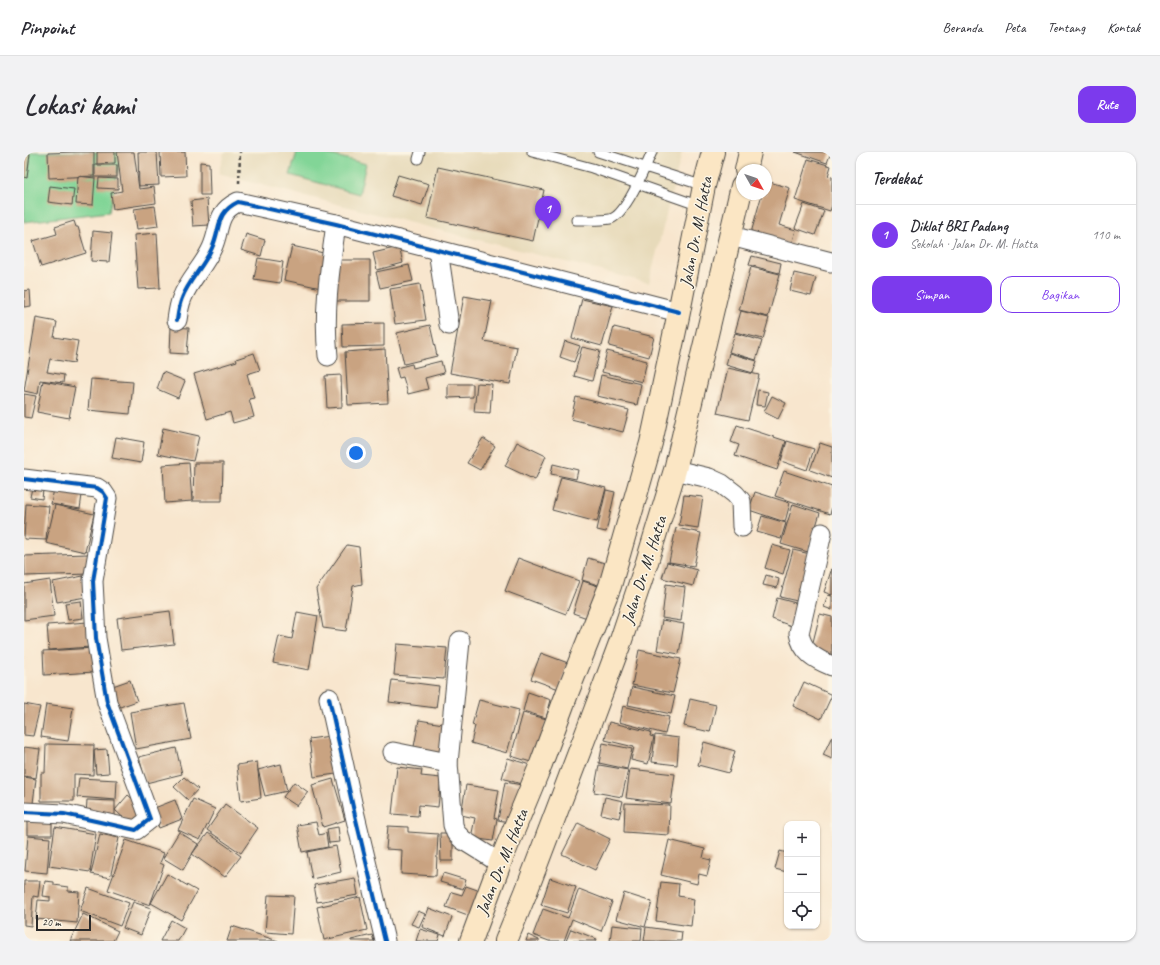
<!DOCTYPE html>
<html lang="id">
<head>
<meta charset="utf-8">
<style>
  body { margin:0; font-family:Caveat,sans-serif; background:#f2f2f3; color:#2b2b33 }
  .controls { position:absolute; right:12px; bottom:12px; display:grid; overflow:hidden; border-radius:8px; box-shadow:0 1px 3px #0004 }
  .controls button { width:36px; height:36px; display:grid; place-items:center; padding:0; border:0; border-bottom:1px solid #e1e1e2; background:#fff; color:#2b2b33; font:20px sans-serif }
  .compass { position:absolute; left:712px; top:12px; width:36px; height:36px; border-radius:50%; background:#fff; box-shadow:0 1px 3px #0004; rotate:130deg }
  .scale { position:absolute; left:12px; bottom:10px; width:55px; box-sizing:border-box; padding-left:4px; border:2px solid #2b2b2b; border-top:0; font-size:11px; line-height:14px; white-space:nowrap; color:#2b2b2b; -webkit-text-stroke:3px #fcf5e5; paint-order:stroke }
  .you { position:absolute; left:332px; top:301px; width:14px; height:14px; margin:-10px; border:3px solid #fff; border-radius:50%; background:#1a73e8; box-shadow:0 0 0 6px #1a73e833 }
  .badge { display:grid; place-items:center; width:26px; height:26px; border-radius:50%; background:#7c3aed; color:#fff; font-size:13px; font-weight:700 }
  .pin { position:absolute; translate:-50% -33px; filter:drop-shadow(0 1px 2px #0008) }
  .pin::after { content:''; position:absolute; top:21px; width:14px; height:12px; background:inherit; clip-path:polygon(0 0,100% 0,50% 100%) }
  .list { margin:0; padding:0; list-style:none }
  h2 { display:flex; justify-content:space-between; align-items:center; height:52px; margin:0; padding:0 16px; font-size:17px }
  h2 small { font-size:13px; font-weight:400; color:#7c7c81 }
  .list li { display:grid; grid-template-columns:26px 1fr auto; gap:12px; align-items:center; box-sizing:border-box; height:60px; padding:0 16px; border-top:1px solid #e1e1e2 }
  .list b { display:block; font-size:15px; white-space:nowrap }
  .list p { margin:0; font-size:13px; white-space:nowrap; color:#7c7c81 }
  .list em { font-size:13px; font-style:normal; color:#7c7c81 }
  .actions { display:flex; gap:8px; padding:12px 16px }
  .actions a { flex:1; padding:9px 0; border:1px solid #7c3aed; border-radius:12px; text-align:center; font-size:14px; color:#7c3aed }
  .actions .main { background:#7c3aed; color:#fff }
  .icon { flex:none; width:22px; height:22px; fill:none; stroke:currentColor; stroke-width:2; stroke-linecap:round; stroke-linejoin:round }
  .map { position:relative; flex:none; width:808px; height:789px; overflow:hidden; border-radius:12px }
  header { display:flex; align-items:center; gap:24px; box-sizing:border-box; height:56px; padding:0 20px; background:#fff; border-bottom:1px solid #e1e1e2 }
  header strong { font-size:19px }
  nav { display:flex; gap:22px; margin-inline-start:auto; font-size:14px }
  .intro { display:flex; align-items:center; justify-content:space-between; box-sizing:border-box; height:96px; padding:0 24px }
  h1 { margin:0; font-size:28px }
  .button { padding:10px 18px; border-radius:12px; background:#7c3aed; color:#fff; font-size:14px; font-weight:700 }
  main { display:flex; gap:24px; padding:0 24px }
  aside { flex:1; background:#fff; border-radius:12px; box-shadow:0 1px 3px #0004 }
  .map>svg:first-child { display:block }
  .built { fill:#e7daba }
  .green { fill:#82d597; stroke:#568061 }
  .building { fill:#c9a381 }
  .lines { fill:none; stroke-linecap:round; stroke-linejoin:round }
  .lane-casing { stroke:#4a4743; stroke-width:11 }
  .street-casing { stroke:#4a4743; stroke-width:21 }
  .secondary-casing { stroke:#4a4743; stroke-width:24 }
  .path { stroke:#4a4743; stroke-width:2.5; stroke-dasharray:3 3; stroke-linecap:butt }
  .lane { stroke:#fff; stroke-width:9 }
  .street { stroke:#fff; stroke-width:19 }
  .secondary { stroke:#fbe6c4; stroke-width:22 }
  .cycleway-casing { stroke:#fcf5e5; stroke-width:6 }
  .cycleway { stroke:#0057b8; stroke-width:4 }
  .labels { text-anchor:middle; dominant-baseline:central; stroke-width:3; stroke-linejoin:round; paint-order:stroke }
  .street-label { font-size:17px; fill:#2b2b2b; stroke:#fcf5e5 }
</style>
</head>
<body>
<header>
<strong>Pinpoint</strong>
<nav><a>Beranda</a><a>Peta</a><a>Tentang</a><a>Kontak</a></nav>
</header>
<div class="intro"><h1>Lokasi kami</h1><a class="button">Rute</a></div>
<main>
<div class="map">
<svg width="808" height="789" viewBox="0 0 808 789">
  <rect width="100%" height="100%" fill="#fcf5e5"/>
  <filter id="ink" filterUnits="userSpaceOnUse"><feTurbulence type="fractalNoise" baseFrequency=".025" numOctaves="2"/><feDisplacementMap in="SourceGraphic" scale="8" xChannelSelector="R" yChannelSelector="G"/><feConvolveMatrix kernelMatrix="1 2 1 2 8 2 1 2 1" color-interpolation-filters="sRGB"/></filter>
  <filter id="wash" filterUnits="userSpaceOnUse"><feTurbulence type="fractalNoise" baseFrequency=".012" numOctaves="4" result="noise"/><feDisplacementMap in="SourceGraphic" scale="16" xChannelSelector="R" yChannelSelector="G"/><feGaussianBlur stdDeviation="0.9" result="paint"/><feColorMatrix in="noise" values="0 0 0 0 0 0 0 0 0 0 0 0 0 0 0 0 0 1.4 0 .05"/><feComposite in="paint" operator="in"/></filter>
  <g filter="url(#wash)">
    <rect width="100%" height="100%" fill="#f8e6ce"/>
    <!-- built -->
    <polygon class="built" points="200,0 658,0 625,131 194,22"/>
    <!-- green -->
    <g class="green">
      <polygon points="0,0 98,0 85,60 0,70"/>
      <polygon points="273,0 296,0 342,12 335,42 266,23"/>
    </g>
    <g id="blocks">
      <!-- building -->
      <g class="building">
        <polygon points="53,0 70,0 70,24 25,26 24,1"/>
        <polygon points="73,0 91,0 91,11 73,12"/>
        <polygon points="93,0 110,0 115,37 130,35 132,51 89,57 87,41 98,39"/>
        <polygon points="114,0 133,0 135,33 115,34"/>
        <polygon points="136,0 161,0 162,24 137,25"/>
        <polygon points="771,0 807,0 803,11"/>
        <polygon points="0,1 6,2 3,26 0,25"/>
        <polygon points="784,7 807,14 804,24 808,25 808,53 806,59 771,48"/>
        <polygon points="176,10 185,11 186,43 176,43"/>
        <rect x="71" y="13" width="22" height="12"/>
        <polygon points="414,15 520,38 509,89 403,66"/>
        <polygon points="374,23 405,32 398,53 367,44"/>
        <polygon points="54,24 71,26 69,53 52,52"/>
        <polygon points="75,26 94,27 94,37 74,36"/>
        <polygon points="742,29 766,36 755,73 772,78 768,93 727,81 738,42 742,42"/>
        <polygon points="26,34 50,37 48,53 24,50"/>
        <polygon points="183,47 185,73 169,74 167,49"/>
        <polygon points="780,52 800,59 791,83 771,76"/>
        <polygon points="131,54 134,74 113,77 110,57"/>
        <polygon points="50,69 52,75 54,75 62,101 17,115 9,89 33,82 31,75"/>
        <polygon points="69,79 88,81 85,110 67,109"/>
        <polygon points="133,81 136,136 114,137 110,83"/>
        <polygon points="222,82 241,88 237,104 217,98"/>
        <polygon points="268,94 304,102 297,136 260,128"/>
        <polygon points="375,95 379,111 353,118 349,101"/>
        <polygon points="728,104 757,111 755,121 725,113"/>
        <polygon points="234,106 259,110 256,131 230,127"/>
        <polygon points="311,108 346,108 346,149 310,149"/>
        <polygon points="385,113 389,129 356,136 352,120"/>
        <polygon points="727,115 756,122 744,165 715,158"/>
        <polygon points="770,121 792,126 787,144 766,139"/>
        <polygon points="396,132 402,168 371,172 366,137"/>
        <polygon points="6,138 7,154 0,155 0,139"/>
        <polygon points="440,144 468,149 460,189 493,195 486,232 426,221"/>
        <polygon points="558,147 589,154 578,194 548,186"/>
        <polygon points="717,159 745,166 739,187 711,180"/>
        <polygon points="12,166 33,170 30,185 54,189 50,211 26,207 23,220 40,223 39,231 16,228 14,242 0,239"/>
        <polygon points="360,171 360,194 319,195 318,172"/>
        <polygon points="406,173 413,204 380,212 373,181"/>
        <polygon points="147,175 165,176 163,202 146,201"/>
        <polygon points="590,175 630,185 625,205 585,194"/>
        <polygon points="711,181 738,189 732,208 705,200"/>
        <polygon points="541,189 556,194 550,210 536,205"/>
        <polygon points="558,195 576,199 568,229 550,224"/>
        <polygon points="361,197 364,251 324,253 321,200"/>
        <polygon points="583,199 623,209 618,230 578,220"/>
        <polygon points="230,201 236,218 223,222 230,246 225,247 230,265 209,271 206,260 183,267 170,222 213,209 212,207"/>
        <polygon points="705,201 733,209 729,221 702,213"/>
        <polygon points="417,209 420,221 401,226 404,237 384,242 379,225 375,226 372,216 388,212 389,216"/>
        <polygon points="704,216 735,223 724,268 693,261"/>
        <polygon points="139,220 161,229 154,246 133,237"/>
        <polygon points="317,223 318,255 303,256 301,224"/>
        <polygon points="577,223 617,232 613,253 573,244"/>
        <polygon points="67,227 109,230 106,262 64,258"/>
        <polygon points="19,229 51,235 45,266 13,260"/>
        <polygon points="453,231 468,232 466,261 450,260"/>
        <polygon points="424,232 449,232 449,245 424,246"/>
        <polygon points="734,238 744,240 741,254 732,253"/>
        <polygon points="0,242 12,244 7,266 0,265"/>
        <polygon points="748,244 762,251 754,267 740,260"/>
        <polygon points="552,245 605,258 599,280 547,267"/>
        <polygon points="713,273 762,289 753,318 711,304 715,293 707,290"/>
        <polygon points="139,276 175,284 169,309 134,302"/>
        <polygon points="92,285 120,290 117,311 88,306"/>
        <polygon points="459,286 471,294 456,318 443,311"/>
        <polygon points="763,289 790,297 783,318 757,309"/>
        <polygon points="493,290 522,304 511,328 481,314"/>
        <polygon points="796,291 808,295 808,326 786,318"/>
        <polygon points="165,311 168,349 141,351 139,313"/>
        <polygon points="170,311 199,311 198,349 169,349"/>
        <polygon points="529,312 554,318 552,327 527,322"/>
        <polygon points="760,319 808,335 808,355 806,362 751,344"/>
        <polygon points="537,325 582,336 573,370 528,358"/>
        <polygon points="8,336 19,338 18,347 6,345"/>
        <polygon points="30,337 58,343 56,357 27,352"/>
        <polygon points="582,338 591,340 582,380 573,378"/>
        <polygon points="731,340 766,351 761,370 725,358"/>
        <polygon points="660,343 679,345 674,376 655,373"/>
        <polygon points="2,352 25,354 22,388 0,387"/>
        <polygon points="769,352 796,361 784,400 757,392"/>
        <polygon points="31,353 70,362 61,400 22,391"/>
        <polygon points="738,364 762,371 757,387 733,380"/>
        <polygon points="652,376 677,381 670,414 645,410"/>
        <polygon points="323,393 335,395 338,432 329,434 322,479 299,476 292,437"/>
        <polygon points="748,393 766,398 759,422 741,416"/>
        <polygon points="769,398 786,402 773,449 756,445"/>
        <polygon points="64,402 65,422 1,424 0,404"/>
        <polygon points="494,406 555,429 542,462 481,439"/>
        <polygon points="564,406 584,412 577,434 558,428"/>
        <polygon points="643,410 673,418 669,434 638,426"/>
        <polygon points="808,416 808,443 800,440"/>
        <polygon points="742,423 755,427 753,436 739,433"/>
        <polygon points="59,424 62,445 33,450 29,430"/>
        <polygon points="26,428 30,464 0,468 0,432"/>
        <polygon points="559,429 577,435 566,467 549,461"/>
        <polygon points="642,432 661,435 657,469 638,466"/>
        <polygon points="804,443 808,444 808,458 800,455"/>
        <polygon points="753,446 779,453 773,476 748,467"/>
        <polygon points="57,449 59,466 44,468 41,451"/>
        <polygon points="146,459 150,492 97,498 93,466"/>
        <polygon points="273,460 294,464 285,518 249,511 255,484 268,487"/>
        <polygon points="796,462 808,465 808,506 787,498"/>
        <polygon points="638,468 660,472 655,502 633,498"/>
        <polygon points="64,470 66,495 25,498 23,473"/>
        <polygon points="373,492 423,496 420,527 370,523"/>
        <polygon points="70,496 71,520 20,523 19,499"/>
        <polygon points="615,498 657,507 649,541 608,533"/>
        <polygon points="517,501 544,511 535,537 507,527"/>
        <polygon points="106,528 113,549 93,556 86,535"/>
        <polygon points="368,528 415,534 412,556 365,550"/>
        <polygon points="780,530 808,543 797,567 769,554"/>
        <polygon points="608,535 651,544 647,562 604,553"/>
        <polygon points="504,540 527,548 522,566 499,559"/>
        <polygon points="666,547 692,553 686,580 660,574"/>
        <polygon points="455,548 495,558 483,601 447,591 451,574 448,573"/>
        <polygon points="160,551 167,587 112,597 106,560"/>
        <polygon points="0,552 16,555 9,584 0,583"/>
        <polygon points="22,552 49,556 44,589 17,585"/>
        <polygon points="599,554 645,565 641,582 595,570"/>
        <polygon points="499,561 523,567 510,611 487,604"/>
        <polygon points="395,568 425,573 418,606 389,600"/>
        <polygon points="585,570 627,580 626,584 630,585 624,612 607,608 610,595 581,588"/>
        <polygon points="631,583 655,586 653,613 628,610"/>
        <polygon points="306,584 312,622 290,625 285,587"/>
        <polygon points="808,584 808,607 799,603"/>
        <polygon points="680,590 711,599 705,621 674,613"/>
        <polygon points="579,591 608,597 603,617 575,611"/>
        <polygon points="22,592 70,593 69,623 50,622 50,649 17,649 17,621 21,621"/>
        <polygon points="0,595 16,597 12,626 0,624"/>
        <polygon points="152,596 158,622 122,631 115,605"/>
        <polygon points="83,597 85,621 72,622 70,598"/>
        <polygon points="484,606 509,614 503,634 478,626"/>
        <polygon points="233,610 237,646 217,649 213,613"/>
        <polygon points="257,612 263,639 241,644 234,618"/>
        <polygon points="575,613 604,618 598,645 570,640"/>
        <polygon points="373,615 398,618 397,624 417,626 414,655 395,653 394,664 368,662"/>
        <polygon points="606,617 651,622 647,652 602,646"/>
        <polygon points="0,625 12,627 8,659 0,658"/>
        <polygon points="160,625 174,637 164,648 150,635"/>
        <polygon points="55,626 93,628 92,648 53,645"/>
        <polygon points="309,627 321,668 299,675 288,633"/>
        <polygon points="270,630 284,640 273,654 259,645"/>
        <polygon points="481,630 498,633 491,671 474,668"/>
        <polygon points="442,633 475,638 470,666 473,667 469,689 447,686 451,666 437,663"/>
        <polygon points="104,643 121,658 107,673 91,658"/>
        <polygon points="581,645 599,649 595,666 577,662"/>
        <polygon points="169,647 191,657 176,688 154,678"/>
        <polygon points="63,648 91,649 91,664 62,663"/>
        <polygon points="151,648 158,667 135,676 128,657"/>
        <polygon points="601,651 646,653 645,683 600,680"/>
        <polygon points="201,652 234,676 217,701 183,678"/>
        <polygon points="28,669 28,683 3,683 3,670"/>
        <polygon points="292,670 295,683 302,681 304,695 278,700 273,673"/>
        <polygon points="554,671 586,687 571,718 538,702"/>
        <polygon points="364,674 384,675 384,680 414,682 412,724 377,722 378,698 362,697"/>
        <polygon points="31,675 72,682 66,720 25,714"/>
        <polygon points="314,675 316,690 305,691 303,677"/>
        <polygon points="155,680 174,692 159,718 139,706"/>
        <polygon points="184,681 217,704 201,725 168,702"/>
        <polygon points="416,681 429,681 429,709 417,709"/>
        <polygon points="76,682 95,686 86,726 67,722"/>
        <polygon points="4,684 26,686 23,721 1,719"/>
        <polygon points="102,688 140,701 136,711 140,713 126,753 84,738"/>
        <polygon points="645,688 681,697 679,706 687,708 683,724 675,722 673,732 637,723"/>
        <polygon points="312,694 317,720 288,727 283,700"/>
        <polygon points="756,699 763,701 763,720 751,717"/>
        <polygon points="419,721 442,728 439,737 416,730"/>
        <polygon points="143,722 173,739 157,768 127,751"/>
        <polygon points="331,726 334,743 293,750 290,733"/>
        <polygon points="526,726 552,735 543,761 517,753"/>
        <polygon points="0,729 16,729 14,745 9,744 7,774 0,773"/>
        <polygon points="21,729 30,730 30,733 44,735 44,739 55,740 53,771 12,767 14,748 26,749 26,745 19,744"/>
        <polygon points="637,730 655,732 654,744 670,747 667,774 632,769"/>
        <polygon points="442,734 462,741 452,766 422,755 428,740 438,743"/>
        <polygon points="64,736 105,751 96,774 56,759"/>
        <polygon points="555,737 588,750 577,779 548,767 540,789 525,789 509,783 519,757 544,766"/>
        <polygon points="600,741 628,750 621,775 592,767"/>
        <polygon points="244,743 270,744 267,782 241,780"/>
        <polygon points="336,745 343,778 300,788 293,755"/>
        <polygon points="109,750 127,756 117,783 99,776"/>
        <polygon points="405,756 428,765 421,784 398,775"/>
        <polygon points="394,759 401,762 395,775 387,772"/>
        <polygon points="59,762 94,779 89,789 46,789"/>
        <polygon points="147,768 161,776 154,789 136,789"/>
        <polygon points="588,773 618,776 617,789 586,789"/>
        <polygon points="208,774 254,789 203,789"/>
        <polygon points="622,775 658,780 657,789 620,789"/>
        <polygon points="396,777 416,783 414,789 392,789"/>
        <polygon points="547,777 573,787 572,789 542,789"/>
        <polygon points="348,783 350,789 327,789 327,788"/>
        <polygon points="504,783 515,788 515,789 502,789"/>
      </g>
    </g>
  </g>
  <g filter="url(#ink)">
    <use href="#blocks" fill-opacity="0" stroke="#4a4743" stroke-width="1"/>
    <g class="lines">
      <defs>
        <g id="lane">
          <polyline points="508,0 568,16 676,54"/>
          <polyline points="574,0 680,34"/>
          <polyline points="394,7 396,0"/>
          <path d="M 552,68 C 563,68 575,69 586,67 C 601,64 622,14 628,0"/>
        </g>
        <g id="street">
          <polyline points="707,84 807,110"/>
          <polyline points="414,98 425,173"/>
          <path d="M 153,168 C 154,161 155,153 158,146 C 165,128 180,114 188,96 C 197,77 191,61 214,50 L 312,72 L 655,160"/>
          <path d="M 304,204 C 299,160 306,116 312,72"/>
          <polyline points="651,318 685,326 698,332 711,342 717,349 718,375"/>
          <polyline points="0,327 73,336 79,340 83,346 69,429 72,486 83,550 126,667 112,678 40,662 0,660"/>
          <path d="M 798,381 L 775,481 C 778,500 791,507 808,514"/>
          <polyline points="436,489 424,611 429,673 432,681 439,688 476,711"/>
          <polyline points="305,546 329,655 361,789"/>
          <polyline points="369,600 424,611"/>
        </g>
        <g id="secondary">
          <polyline points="722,18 726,0"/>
          <polyline points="447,789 476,711 517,612 544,539 586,434 627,291 655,160 680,34 689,0"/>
          <polyline points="482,789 502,740 567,569 596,491 623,410 651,318 718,34"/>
        </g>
      </defs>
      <!-- lane casing -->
      <use href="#lane" class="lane-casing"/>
      <!-- street casing -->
      <use href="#street" class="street-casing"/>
      <!-- secondary casing -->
      <use href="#secondary" class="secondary-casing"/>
      <!-- path -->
      <polyline class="path" points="215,31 216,0"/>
      <!-- lane -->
      <use href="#lane" class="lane"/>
      <!-- street -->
      <use href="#street" class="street"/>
      <!-- secondary -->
      <use href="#secondary" class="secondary"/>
      <defs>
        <g id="cycleway">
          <path d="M 153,168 C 154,161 155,153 158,146 C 165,128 180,114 188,96 C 197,77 191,61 214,50 L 312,72 L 655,160"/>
          <polyline points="0,327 73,336 79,340 83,346 69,429 72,486 83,550 126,667 112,678 40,662 0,660"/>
          <polyline points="305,546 329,655 361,789"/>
        </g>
      </defs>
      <!-- cycleway casing -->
      <use href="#cycleway" class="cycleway-casing"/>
      <!-- cycleway -->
      <use href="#cycleway" class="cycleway"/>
    </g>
  </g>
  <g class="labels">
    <!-- street labels -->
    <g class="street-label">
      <text transform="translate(672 80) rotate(-79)">Jalan Dr. M. Hatta</text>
      <text transform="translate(620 418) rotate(-72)">Jalan Dr. M. Hatta</text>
      <text transform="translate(478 710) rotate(-68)">Jalan Dr. M. Hatta</text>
    </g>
  </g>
</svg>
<div class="controls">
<button>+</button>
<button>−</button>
<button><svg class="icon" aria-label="locate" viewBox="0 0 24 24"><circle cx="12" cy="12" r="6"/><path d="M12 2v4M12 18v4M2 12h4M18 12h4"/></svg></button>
</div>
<svg class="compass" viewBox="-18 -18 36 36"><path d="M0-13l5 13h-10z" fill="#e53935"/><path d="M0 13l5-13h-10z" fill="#7c7c81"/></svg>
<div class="scale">20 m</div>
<div class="you"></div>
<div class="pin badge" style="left:524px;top:77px">1</div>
</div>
<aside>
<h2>Terdekat<small></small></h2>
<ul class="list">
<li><span class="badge">1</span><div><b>Diklat BRI Padang</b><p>Sekolah · Jalan Dr. M. Hatta</p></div><em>110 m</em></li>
</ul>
<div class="actions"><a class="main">Simpan</a><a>Bagikan</a></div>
</aside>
</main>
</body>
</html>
